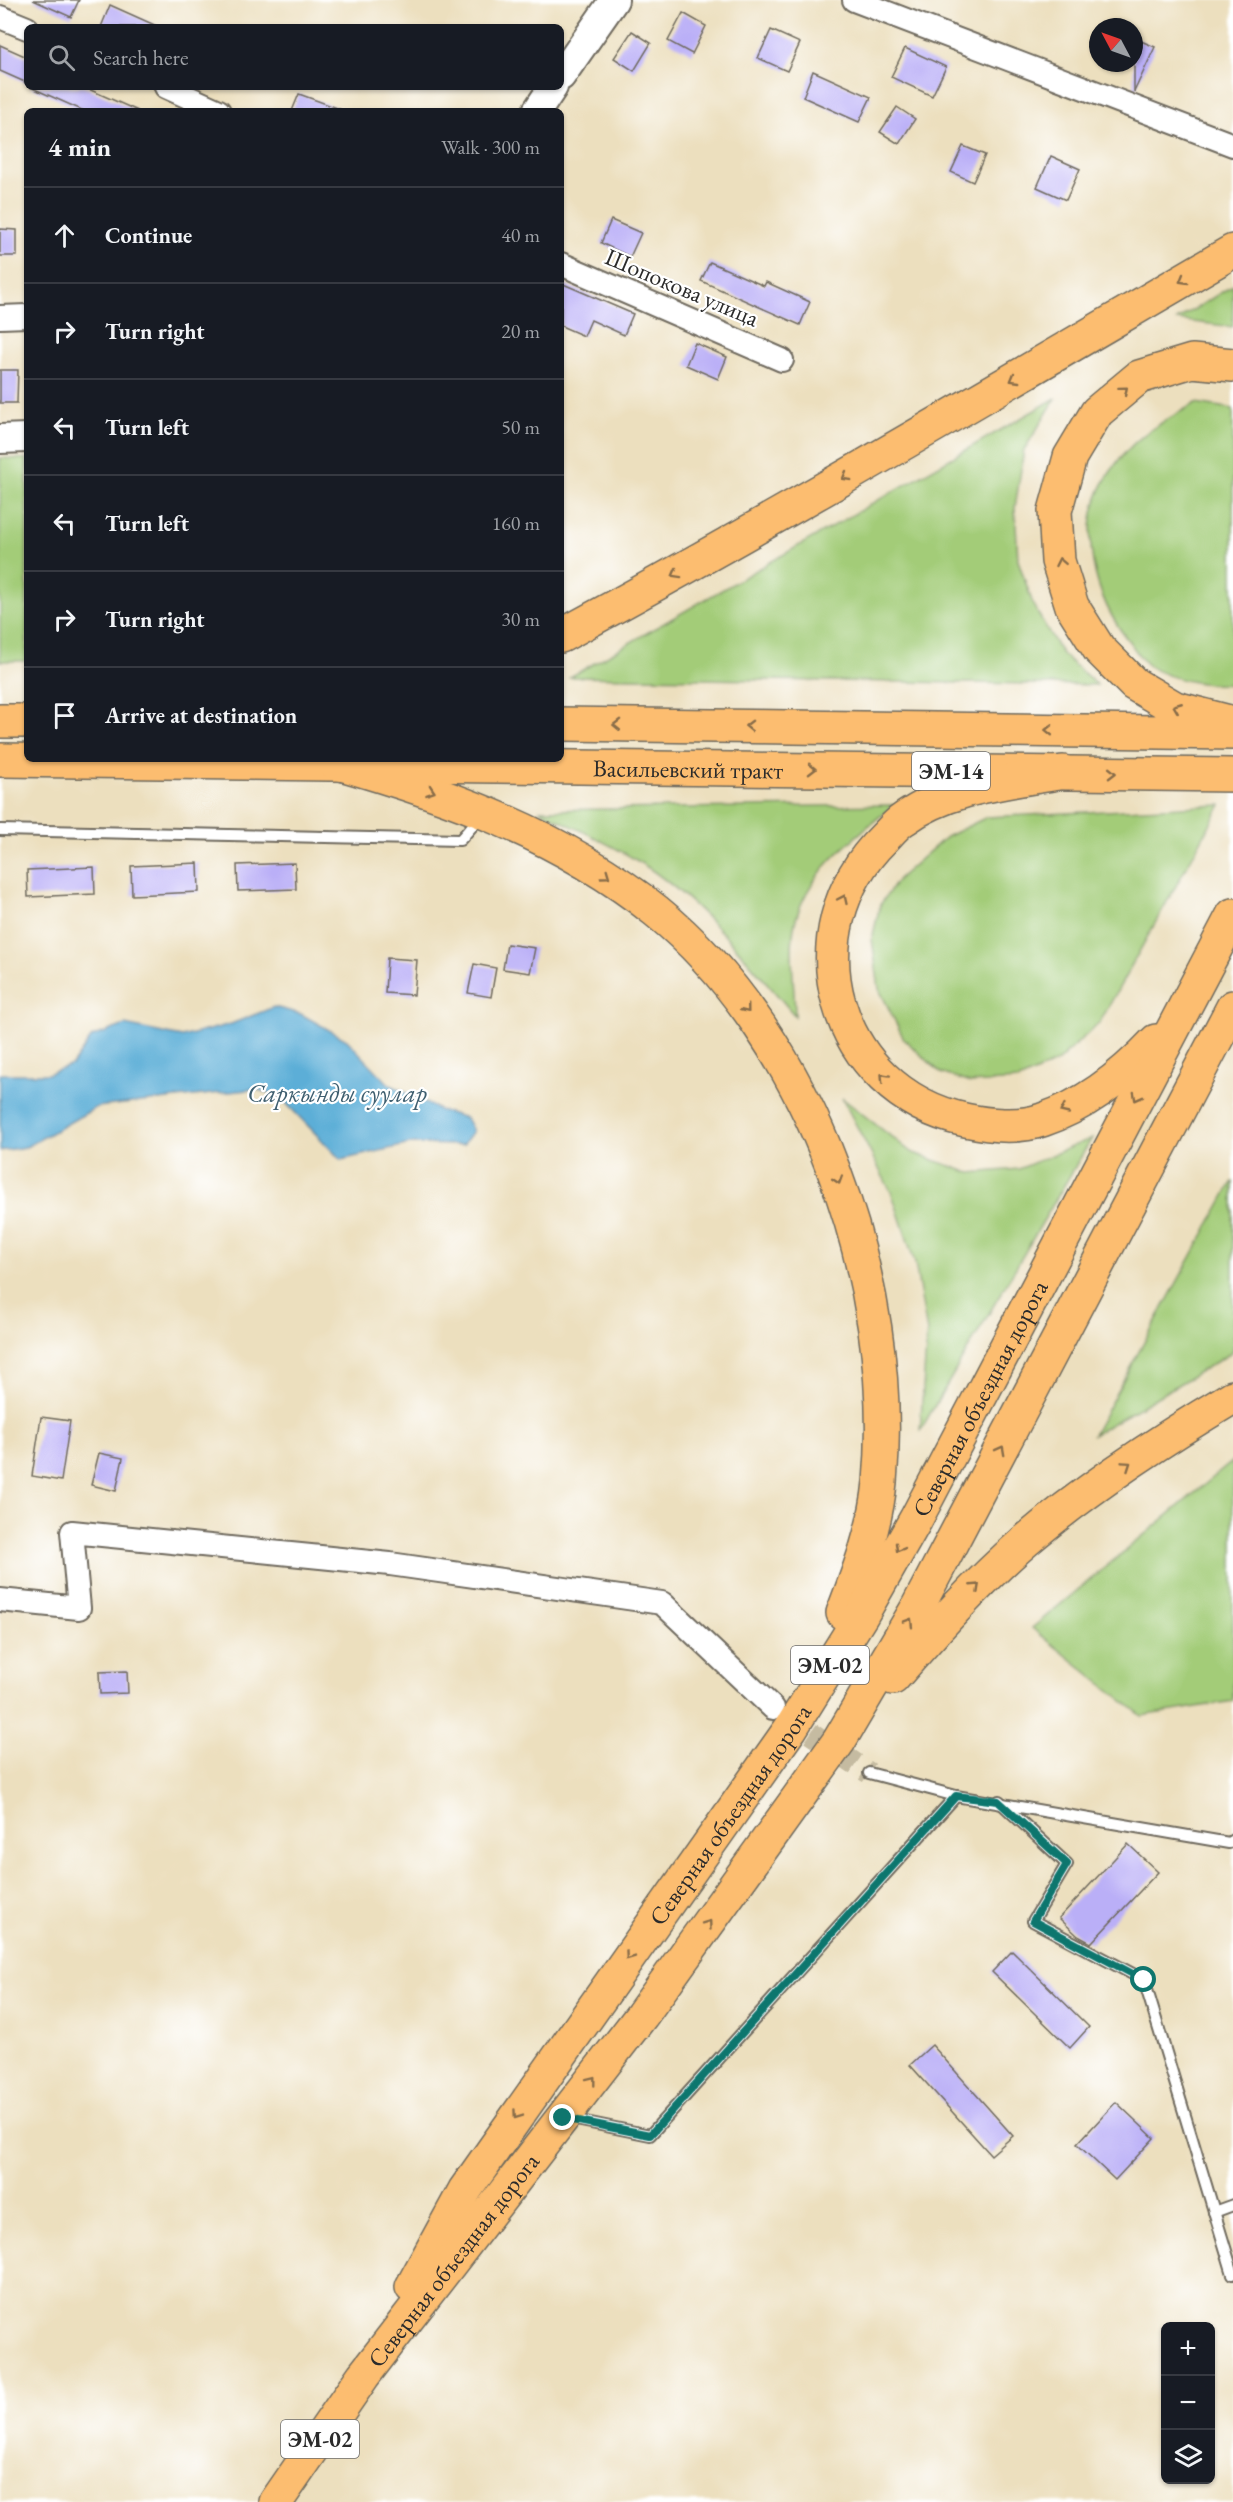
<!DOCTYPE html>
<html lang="en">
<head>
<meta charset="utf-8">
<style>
  body { margin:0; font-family:"EB Garamond",serif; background:#20242c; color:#f1f3f6 }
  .controls { position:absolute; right:18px; bottom:18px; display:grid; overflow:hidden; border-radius:9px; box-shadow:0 2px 4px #0004 }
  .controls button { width:54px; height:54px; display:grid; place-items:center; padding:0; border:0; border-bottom:2px solid #363941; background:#171b24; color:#f1f3f6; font:30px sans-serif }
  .compass { position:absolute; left:1089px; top:18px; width:54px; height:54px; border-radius:50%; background:#171b24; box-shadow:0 2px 4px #0004; rotate:311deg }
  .stop { position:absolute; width:18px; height:18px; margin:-14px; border:4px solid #0f766e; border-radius:50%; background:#fff }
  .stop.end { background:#0f766e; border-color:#fff; box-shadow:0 2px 6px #0008 }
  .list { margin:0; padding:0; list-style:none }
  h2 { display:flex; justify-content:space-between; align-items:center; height:78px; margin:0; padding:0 24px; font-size:26px }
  h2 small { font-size:20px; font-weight:400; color:#9ea1a6 }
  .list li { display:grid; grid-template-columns:39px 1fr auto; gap:18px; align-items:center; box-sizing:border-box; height:96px; padding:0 24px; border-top:2px solid #363941 }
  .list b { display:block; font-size:22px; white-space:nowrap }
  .list em { font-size:20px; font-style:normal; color:#9ea1a6 }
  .icon { flex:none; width:33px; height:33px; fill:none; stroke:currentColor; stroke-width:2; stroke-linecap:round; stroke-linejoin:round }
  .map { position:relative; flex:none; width:1233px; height:2502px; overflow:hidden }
  .search { position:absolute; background:#171b24; box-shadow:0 2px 4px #0004; left:24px; top:24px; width:540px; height:66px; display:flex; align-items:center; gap:15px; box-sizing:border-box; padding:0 21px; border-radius:9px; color:#9ea1a6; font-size:22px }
  .panel { position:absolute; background:#171b24; box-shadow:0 2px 4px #0004; left:24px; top:108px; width:540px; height:654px; border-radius:9px }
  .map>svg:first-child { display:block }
  .green { fill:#a3cc78; stroke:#677c52; stroke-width:1.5 }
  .water { fill:#5caed7; stroke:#446c81; stroke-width:1.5 }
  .building { fill:#baaff7 }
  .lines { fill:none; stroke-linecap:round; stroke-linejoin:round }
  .minor-tunnel { stroke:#c5bba1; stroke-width:22; stroke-dasharray:22 11; stroke-linecap:butt }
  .service-casing { stroke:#6f6a5e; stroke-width:14 }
  .minor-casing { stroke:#6f6a5e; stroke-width:26 }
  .tertiary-casing { stroke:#6f6a5e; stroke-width:32 }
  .primary-casing { stroke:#6f6a5e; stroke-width:36 }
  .trunk-casing { stroke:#6f6a5e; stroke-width:36 }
  .service { stroke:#fff; stroke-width:10 }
  .minor { stroke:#fff; stroke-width:22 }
  .tertiary { stroke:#fff; stroke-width:28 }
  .primary { stroke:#fcbd6f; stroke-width:33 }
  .trunk { stroke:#fcbd6f; stroke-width:33 }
  .oneway { stroke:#896d4a }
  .route { stroke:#0f766e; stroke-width:8 }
  .labels { text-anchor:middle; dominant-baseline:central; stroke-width:4.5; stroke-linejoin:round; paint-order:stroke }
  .shield { fill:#fff; stroke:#6b6b6b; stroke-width:1.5 }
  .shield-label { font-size:22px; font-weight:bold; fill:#2b2b2b }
  .street-label { font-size:24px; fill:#2b2b2b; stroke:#fff }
  .water-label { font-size:26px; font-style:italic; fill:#3f5f70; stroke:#fff }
</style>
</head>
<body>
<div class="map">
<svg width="1233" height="2502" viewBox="0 0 1233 2502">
  <rect width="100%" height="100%" fill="#fff"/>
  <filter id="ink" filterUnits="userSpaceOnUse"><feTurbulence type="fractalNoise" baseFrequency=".0167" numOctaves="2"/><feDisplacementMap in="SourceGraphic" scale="12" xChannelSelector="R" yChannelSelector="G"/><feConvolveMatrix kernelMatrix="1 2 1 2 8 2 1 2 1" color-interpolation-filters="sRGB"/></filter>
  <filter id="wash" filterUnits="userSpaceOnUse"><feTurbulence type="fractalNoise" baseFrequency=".008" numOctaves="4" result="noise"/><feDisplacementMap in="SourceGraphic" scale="24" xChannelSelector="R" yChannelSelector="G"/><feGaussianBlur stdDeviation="1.35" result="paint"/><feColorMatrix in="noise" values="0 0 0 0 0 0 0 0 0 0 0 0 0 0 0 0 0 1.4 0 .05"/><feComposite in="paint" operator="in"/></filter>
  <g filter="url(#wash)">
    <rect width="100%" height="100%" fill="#ecdfbe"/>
    <!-- green -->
    <g class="green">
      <polygon points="1233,285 1233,327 1177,320"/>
      <polygon points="1056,398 1024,450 1015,508 1018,560 1034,607 1062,654 1097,685 570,677"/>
      <path d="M 1196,403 L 1233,409 L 1233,684 C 1208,686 1170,680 1149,666 C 1142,661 1136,651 1131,644 C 1094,599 1074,527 1109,474 C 1133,436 1159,424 1196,403 Z"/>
      <polygon points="0,458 27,459 27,661 0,661"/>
      <path d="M 894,805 C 854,838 804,873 794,928 C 789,953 795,989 795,1016 C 751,964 695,895 636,860 C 605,841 571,826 539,810 Z"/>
      <polygon points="1221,805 1100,1022 1057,1062 1019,1080 970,1083 941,1073 904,1039 879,989 872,939 880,905 898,879 946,837 987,817"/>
      <polygon points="842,1098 911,1152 970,1173 1019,1169 1092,1138 920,1431 927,1332 915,1263 892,1194"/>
      <polygon points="1233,1181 1233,1352 1093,1435"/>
      <polygon points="1233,1461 1233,1701 1142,1716 1032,1628"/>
    </g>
    <!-- water -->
    <polygon class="water" points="274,1007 301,1014 347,1040 389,1084 439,1110 466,1118 473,1131 463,1145 410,1144 341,1160 280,1097 256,1089 97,1107 26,1147 0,1151 0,1074 48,1074 72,1065 92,1037 125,1025 182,1037 231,1024"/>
    <g id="blocks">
      <!-- building -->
      <g class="building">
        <polygon points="33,0 79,0 71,17"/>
        <polygon points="110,5 159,27 101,27"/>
        <polygon points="683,13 706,26 692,54 668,41"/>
        <polygon points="771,30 800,43 787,71 758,58"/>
        <polygon points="632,31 651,43 634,71 614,58"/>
        <polygon points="1134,38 1155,47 1134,92"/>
        <polygon points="0,45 27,57 27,83 0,71"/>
        <polygon points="905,48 946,67 932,96 891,77"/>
        <polygon points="813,71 871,97 859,122 803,97"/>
        <polygon points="30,87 84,87 138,111 84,111"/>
        <polygon points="299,94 340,109 340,111 292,111"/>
        <polygon points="897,107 915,119 899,144 880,132"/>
        <polygon points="963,146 985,155 973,182 951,172"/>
        <polygon points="1051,156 1080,169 1066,200 1037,187"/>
        <polygon points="611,220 641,233 630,257 601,243"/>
        <polygon points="0,229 17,230 17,256 0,256"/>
        <polygon points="710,262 764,286 766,282 810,302 800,325 701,281"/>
        <polygon points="561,283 633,314 624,335 591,320 584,336 561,326"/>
        <polygon points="695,343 727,357 718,379 686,365"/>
        <polygon points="0,370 18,370 17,403 0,403"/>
        <polygon points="198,863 199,892 132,895 131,866"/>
        <polygon points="295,863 296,889 238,891 237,865"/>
        <polygon points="94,867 95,894 28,897 27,870"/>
        <polygon points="507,944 535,948 530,973 503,969"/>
        <polygon points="387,958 417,960 414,995 385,993"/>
        <polygon points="474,964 496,968 491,997 468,993"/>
        <polygon points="41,1417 70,1421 61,1481 32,1476"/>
        <polygon points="99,1453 123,1458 116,1491 91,1485"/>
        <polygon points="127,1671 128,1693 100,1694 99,1672"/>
        <polygon points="1128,1844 1158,1872 1091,1943 1078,1936 1059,1918"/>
        <polygon points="1012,1951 1089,2027 1070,2048 992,1972"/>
        <polygon points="932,2045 1013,2136 991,2155 910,2065"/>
        <polygon points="1116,2102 1154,2138 1115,2180 1077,2144"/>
      </g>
    </g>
  </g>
  <g filter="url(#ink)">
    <use href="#blocks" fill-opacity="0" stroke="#6f6a5e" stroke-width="1.5"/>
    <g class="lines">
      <!-- minor-tunnel -->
      <polyline class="minor-tunnel" points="783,1715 869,1773"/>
      <defs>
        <g id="service">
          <polyline points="0,830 460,840 481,816"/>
          <polyline points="869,1773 956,1796"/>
          <polyline points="999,1801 1067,1864 1033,1921 1144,1980 1233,2274"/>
          <polyline points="566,2118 650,2135 956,1796 1229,1843 1233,1840"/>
          <polyline points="1214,2212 1233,2205"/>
        </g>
        <g id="minor">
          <polyline points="854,0 1233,145"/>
          <polyline points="0,17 27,28"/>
          <polyline points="166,87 219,111"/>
          <polyline points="561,264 782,360"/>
          <polyline points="0,317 27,316"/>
          <polyline points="0,1600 79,1608 72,1532 390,1564 662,1603 773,1708"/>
        </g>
        <g id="tertiary">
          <polyline points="561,76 614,0"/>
          <polyline points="537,111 553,87"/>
          <polyline points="0,439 27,438"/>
        </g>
        <g id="primary">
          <polyline points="0,721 27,721"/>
          <polyline points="561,724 1233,733"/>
          <path id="s1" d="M 0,760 L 1233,775"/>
        </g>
        <g id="trunk">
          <polyline points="1233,365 1192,361 1139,377 1097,412 1070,457 1055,511 1058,561 1072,606 1099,649 1134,684 1175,708 1233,723"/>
          <path d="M 561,636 C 788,513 1010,381 1233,251"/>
          <path d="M 334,762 C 450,795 561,835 656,911 C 813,1038 898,1285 880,1482 C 876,1527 859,1571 843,1613"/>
          <path d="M 1063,772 C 1009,782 950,786 904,819 C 896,824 890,832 884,838 C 788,932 833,1091 965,1120 C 988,1125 1019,1128 1042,1120 C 1087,1105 1124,1075 1156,1041"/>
          <path d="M 893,1678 C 934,1631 976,1584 1023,1543 C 1087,1488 1161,1440 1233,1397"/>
          <path id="s2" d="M 412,2287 L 465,2190 L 791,1728 L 861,1616 L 916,1519 L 1233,915"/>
          <path id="s3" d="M 276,2502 L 363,2376 L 642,2015 L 839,1741 L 915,1612 L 1233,1007"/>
        </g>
      </defs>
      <!-- service casing -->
      <use href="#service" class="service-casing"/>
      <!-- minor casing -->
      <use href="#minor" class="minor-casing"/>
      <!-- tertiary casing -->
      <use href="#tertiary" class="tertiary-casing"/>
      <!-- primary casing -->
      <use href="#primary" class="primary-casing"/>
      <!-- trunk casing -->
      <use href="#trunk" class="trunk-casing"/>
      <!-- service -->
      <use href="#service" class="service"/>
      <!-- minor -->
      <use href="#minor" class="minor"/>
      <!-- tertiary -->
      <use href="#tertiary" class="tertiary"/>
      <!-- primary -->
      <use href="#primary" class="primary"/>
      <!-- trunk -->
      <use href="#trunk" class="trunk"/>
    </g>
    <!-- one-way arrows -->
    <defs><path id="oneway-chevron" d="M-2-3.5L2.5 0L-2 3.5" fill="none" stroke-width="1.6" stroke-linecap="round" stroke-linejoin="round" transform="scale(1.5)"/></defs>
    <g class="oneway">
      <use href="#oneway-chevron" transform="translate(1183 280) rotate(150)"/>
      <use href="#oneway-chevron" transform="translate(1014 379) rotate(150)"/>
      <use href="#oneway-chevron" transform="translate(1124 390) rotate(-40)"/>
      <use href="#oneway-chevron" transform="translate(846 477) rotate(150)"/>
      <use href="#oneway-chevron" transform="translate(1060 562) rotate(-101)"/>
      <use href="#oneway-chevron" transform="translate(676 574) rotate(151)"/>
      <use href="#oneway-chevron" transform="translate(1177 707) rotate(-158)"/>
      <use href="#oneway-chevron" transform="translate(617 725) rotate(-179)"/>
      <use href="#oneway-chevron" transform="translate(749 726) rotate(-179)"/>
      <use href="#oneway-chevron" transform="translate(1049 730) rotate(-179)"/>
      <use href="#oneway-chevron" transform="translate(812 769) rotate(1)"/>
      <use href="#oneway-chevron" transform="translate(1112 773) rotate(1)"/>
      <use href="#oneway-chevron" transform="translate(431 791) rotate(19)"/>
      <use href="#oneway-chevron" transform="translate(606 875) rotate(36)"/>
      <use href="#oneway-chevron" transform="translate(843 899) rotate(-65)"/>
      <use href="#oneway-chevron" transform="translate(746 1009) rotate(51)"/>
      <use href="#oneway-chevron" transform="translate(884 1077) rotate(-133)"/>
      <use href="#oneway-chevron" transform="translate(1137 1097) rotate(118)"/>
      <use href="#oneway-chevron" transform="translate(1064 1110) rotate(155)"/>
      <use href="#oneway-chevron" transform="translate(838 1180) rotate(72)"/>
      <use href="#oneway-chevron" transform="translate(1001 1450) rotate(-62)"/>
      <use href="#oneway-chevron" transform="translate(1127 1465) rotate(-34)"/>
      <use href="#oneway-chevron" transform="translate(899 1548) rotate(120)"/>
      <use href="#oneway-chevron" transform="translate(976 1587) rotate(-43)"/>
      <use href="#oneway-chevron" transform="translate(909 1622) rotate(-59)"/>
      <use href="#oneway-chevron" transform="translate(708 1924) rotate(-54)"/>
      <use href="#oneway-chevron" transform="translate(629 1956) rotate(125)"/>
      <use href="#oneway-chevron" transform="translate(592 2080) rotate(-52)"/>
      <use href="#oneway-chevron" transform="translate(517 2115) rotate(125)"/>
    </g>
  </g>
  <g class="lines" filter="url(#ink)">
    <!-- route -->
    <polyline class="route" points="563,2118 650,2135 956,1796 998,1801 1067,1864 1033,1921 1144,1980"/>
  </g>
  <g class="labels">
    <!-- shield labels -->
    <g class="shield">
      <rect x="912" y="752" width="78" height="38" rx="4.5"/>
      <rect x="791" y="1646" width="78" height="38" rx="4.5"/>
      <rect x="281" y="2420" width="78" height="38" rx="4.5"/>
    </g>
    <g class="shield-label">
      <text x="951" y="771">ЭМ-14</text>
      <text x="830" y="1665">ЭМ-02</text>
      <text x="320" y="2439">ЭМ-02</text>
    </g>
    <!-- street labels -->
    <g class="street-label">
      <text transform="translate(682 287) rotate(23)">Шопокова улица</text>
      <text stroke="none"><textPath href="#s1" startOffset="688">Васильевский тракт</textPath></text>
      <text stroke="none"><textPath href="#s2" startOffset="1056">Северная объездная дорога</textPath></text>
      <text stroke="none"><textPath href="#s2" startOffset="570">Северная объездная дорога</textPath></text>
      <text stroke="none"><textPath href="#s3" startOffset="300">Северная объездная дорога</textPath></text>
    </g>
    <!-- water labels -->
    <g class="water-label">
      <text x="337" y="1093">Саркынды суулар</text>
    </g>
  </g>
</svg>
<div class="controls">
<button>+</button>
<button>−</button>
<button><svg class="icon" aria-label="layers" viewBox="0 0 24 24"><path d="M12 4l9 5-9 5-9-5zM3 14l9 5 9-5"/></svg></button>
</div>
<svg class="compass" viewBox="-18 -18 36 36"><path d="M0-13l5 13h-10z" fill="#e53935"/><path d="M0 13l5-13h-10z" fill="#9ea1a6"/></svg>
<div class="stop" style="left:1144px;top:1980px"></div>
<div class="stop end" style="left:563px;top:2118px"></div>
<div class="search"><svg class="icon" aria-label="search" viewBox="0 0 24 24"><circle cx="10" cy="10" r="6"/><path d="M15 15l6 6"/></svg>Search here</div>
<section class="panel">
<h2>4 min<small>Walk · 300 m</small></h2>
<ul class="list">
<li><svg class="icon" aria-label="ahead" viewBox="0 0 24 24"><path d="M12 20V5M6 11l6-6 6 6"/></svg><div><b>Continue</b></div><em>40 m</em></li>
<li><svg class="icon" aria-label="right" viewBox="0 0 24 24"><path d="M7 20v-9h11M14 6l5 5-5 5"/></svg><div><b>Turn right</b></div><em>20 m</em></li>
<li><svg class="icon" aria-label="left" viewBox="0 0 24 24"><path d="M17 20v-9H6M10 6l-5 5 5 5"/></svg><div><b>Turn left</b></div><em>50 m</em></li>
<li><svg class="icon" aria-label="left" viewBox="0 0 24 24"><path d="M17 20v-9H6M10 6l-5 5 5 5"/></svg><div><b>Turn left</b></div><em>160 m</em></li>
<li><svg class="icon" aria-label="right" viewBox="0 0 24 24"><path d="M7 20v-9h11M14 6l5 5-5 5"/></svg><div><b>Turn right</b></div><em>30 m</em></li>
<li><svg class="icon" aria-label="arrive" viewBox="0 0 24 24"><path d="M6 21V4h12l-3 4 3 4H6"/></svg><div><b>Arrive at destination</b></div></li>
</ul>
</section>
</div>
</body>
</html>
